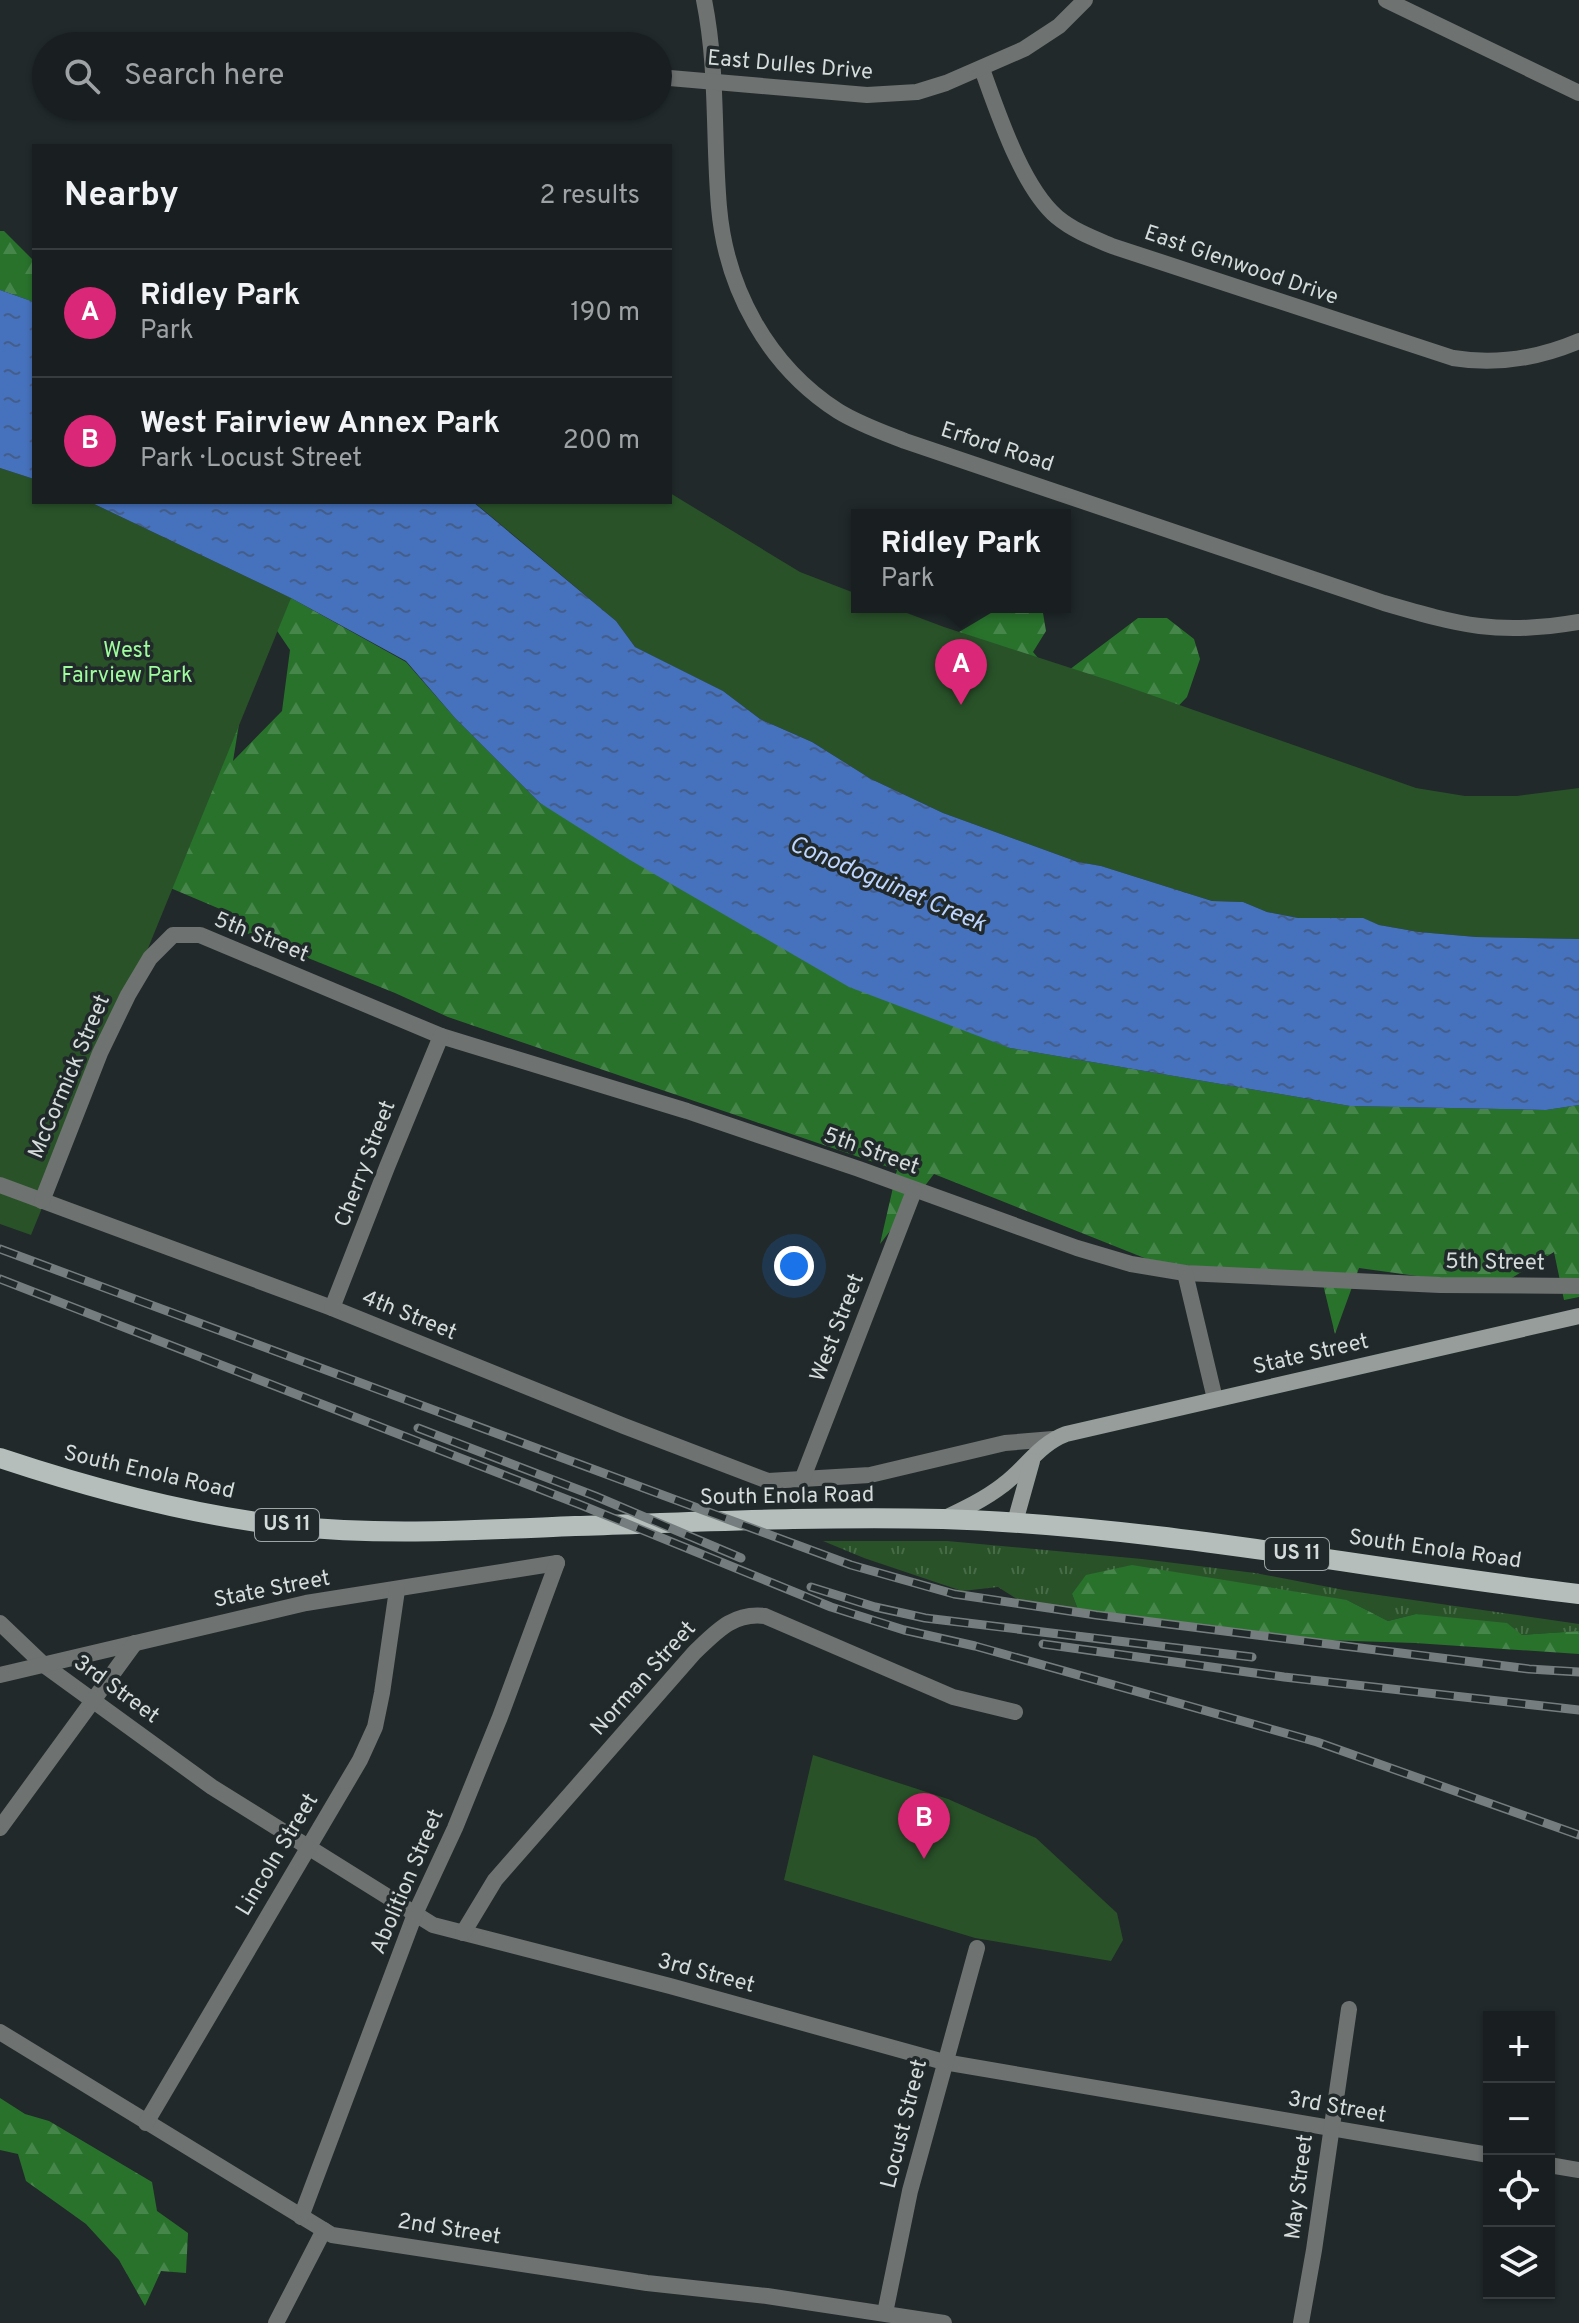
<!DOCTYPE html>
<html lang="en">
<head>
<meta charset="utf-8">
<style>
  body { margin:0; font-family:Overpass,sans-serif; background:#262c2d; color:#f1f3f6 }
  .controls { position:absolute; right:24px; bottom:24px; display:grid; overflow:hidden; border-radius:0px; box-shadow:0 2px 6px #0004 }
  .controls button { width:72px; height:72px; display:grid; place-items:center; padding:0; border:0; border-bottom:2px solid #373d3e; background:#191f20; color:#f1f3f6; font:40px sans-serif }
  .you { position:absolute; left:794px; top:1266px; width:28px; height:28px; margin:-20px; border:6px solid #fff; border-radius:50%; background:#1a73e8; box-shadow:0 0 0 12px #1a73e833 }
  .badge { display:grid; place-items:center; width:52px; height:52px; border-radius:50%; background:#db2777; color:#fff; font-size:26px; font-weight:700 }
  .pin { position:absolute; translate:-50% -66px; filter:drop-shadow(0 2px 4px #0008) }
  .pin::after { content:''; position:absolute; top:42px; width:28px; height:24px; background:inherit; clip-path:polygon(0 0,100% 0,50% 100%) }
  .popup { position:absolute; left:851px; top:509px; width:220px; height:104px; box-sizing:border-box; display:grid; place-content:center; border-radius:0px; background:#191f20; filter:drop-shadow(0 2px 6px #0005); font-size:26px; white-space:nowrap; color:#9fa2a5 }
  .popup b { font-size:30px; color:#f1f3f6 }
  .popup::after { content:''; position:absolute; left:50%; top:100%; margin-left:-16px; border:16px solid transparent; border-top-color:#191f20 }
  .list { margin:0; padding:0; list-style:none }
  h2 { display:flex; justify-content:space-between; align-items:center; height:104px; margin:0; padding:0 32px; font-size:34px }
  h2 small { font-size:26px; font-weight:400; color:#9fa2a5 }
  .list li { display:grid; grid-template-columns:52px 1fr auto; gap:24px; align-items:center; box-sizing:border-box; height:128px; padding:0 32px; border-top:2px solid #373d3e }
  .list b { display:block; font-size:30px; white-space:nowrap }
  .list p { margin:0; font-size:26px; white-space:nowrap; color:#9fa2a5 }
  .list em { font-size:26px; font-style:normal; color:#9fa2a5 }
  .icon { flex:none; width:44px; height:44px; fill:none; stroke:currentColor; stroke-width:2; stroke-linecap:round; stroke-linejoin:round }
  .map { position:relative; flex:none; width:1579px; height:2323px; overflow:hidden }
  .search { position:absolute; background:#191f20; box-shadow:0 2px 6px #0004; left:32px; top:32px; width:640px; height:88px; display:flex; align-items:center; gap:20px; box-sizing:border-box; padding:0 28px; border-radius:44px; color:#9fa2a5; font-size:30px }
  .panel { position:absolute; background:#191f20; box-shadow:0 2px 6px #0004; left:32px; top:144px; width:640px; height:360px; border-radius:0px }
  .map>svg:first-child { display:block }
  .grass { fill:url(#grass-tufts) }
  .forest { fill:url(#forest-firs) }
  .park { fill:#295229 }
  .water { fill:url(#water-ripples) }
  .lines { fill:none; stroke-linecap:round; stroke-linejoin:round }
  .street { stroke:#6e7271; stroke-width:16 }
  .secondary { stroke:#969d9b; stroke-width:16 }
  .primary { stroke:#b5bebb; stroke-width:20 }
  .rail-casing { stroke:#767d7e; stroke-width:9 }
  .rail { stroke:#21292a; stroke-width:6; stroke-dasharray:18; stroke-linecap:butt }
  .labels { text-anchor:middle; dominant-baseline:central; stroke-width:7; stroke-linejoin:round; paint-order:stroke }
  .shield { fill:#21292a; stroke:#9fa6a6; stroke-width:2 }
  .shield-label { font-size:20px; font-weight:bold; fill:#d5dbdb }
  .street-label { font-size:22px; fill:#d5dbdb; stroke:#21292a }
  .park-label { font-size:22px; fill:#9efc9d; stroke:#21292a }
  .water-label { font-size:24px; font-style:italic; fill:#bed6ff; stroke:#21292a }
</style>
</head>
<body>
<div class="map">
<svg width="1579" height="2323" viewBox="0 0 1579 2323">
  <defs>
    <pattern id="grass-tufts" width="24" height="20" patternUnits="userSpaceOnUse" patternTransform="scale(2)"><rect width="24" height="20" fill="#295229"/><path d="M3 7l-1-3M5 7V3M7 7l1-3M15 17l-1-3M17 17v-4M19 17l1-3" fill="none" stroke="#476a47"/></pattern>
    <pattern id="forest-firs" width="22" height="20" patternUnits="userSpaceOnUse" patternTransform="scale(2)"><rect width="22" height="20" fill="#29722c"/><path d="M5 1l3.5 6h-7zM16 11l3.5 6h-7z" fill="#47864a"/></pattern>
    <pattern id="water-ripples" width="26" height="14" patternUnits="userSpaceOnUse" patternTransform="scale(2)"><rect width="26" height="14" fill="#4671bc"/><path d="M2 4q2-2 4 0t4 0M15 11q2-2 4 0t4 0" fill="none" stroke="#445e8b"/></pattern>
  </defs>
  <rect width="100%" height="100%" fill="#21292a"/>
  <!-- grass -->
  <polygon class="grass" points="823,1541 947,1541 1142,1559 1255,1573 1344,1590 1579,1624 1579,1631 1522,1635 1416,1614 1388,1621 1347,1600 1072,1594 1079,1612 1031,1608 998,1587 962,1591 864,1558"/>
  <!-- forest -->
  <g class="forest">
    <polygon points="0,231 4,231 34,261 34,302 0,290"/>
    <polygon points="0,470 34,502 248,669 233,761 282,711 290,650 240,576 291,598 406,662 455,718 540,803 1010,1048 1350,1106 1546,1110 1579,1105 1579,1297 1564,1300 1554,1252 1497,1287 1359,1268 1335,1334 1321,1276 1157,1263 934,1174 880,1244 897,1170 448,1017 395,993 241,931 220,909 168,887"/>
    <polygon points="1001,607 1042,607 1046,631 1033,652 1044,665 1065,673 1138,618 1167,618 1194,639 1200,659 1187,697 1164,721 949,638"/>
    <polygon points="1132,1565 1347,1600 1388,1621 1416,1614 1507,1623 1522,1635 1579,1631 1579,1654 1415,1643 1262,1638 1079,1612 1072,1594 1086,1575"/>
    <polygon points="0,2098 25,2114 49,2121 152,2182 157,2211 188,2233 186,2273 161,2271 145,2306 119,2260 86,2224 26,2181 18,2154 0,2150"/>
  </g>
  <!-- park -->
  <g class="park">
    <polygon points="0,468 34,479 34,502 90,502 291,598 31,1235 0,1224"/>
    <polygon points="670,493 800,572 857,594 857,607 891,607 944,627 1114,682 1416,788 1465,796 1517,796 1579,788 1579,939 1476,937 1419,932 1379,925 1363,919 1298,918 1267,912 1243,902 1212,901 1101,866 1078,862 943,813 871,779 812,742 760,719 723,691 635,647 616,621 475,503 670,502"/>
    <polygon points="813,1755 948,1799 1036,1838 1117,1913 1123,1940 1111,1961 975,1938 784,1880"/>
  </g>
  <!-- water -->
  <g class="water">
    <polygon points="0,290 34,302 34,479 0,468"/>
    <polygon points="90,502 473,502 616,621 635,647 723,691 760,719 812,742 871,779 943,813 1078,862 1101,866 1212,901 1243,902 1267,912 1298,918 1363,918 1379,925 1419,932 1476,937 1579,939 1579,1105 1546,1110 1350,1106 1010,1048 849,987 630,860 540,803 455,718 406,661 291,598"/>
  </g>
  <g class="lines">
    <!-- street -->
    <g class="street">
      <path d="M 704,0 C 718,69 713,138 719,207 C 726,289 768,366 838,411 C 859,424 882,432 905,441 L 1384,603 C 1460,625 1498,636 1579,622"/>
      <polyline points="1386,0 1579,93"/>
      <path d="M 982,69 C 998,113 1022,187 1057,217 C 1074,231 1093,238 1112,246 L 1453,358 C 1496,365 1539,358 1579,341"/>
      <polyline points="658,77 867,95 917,92 946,83 1024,49 1059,26 1085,0"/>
      <polyline points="0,1185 332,1308 624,1426 768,1481 870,1475 1005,1443 1053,1439"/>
      <polyline points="42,1201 100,1053 128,995 150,958 173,935 200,935 441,1036 687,1111 859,1169 1077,1248 1131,1264 1185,1273 1440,1285 1579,1286"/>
      <polyline points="1185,1273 1215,1399"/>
      <polyline points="332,1308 387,1167 441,1036"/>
      <polyline points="802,1480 914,1191"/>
      <polyline points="0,1623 44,1665 212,1787 433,1925 670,1986 944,2062 1489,2155"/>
      <polyline points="0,1675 306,1603 557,1563"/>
      <polyline points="0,1828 135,1643"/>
      <path d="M 463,1933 L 495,1880 L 694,1653 C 716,1632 733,1612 765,1616 L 953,1697 L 1015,1712"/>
      <polyline points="0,2032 332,2235 647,2283 767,2296 944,2323"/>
      <polyline points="146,2123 360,1760 375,1727 382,1693 397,1590"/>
      <polyline points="1549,2165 1579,2170"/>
      <polyline points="301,2217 415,1914 455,1828 500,1717 557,1563"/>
      <polyline points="885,2313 910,2191 977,1948"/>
      <polyline points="276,2323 324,2230"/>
      <polyline points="1301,2323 1314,2250 1349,2009"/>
    </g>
    <!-- secondary -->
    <g class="secondary">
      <path d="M 943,1519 C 964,1509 985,1499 1003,1485 C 1026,1468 1039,1444 1066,1434 L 1579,1316"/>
      <polyline points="1015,1522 1032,1461"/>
    </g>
    <!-- primary -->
    <path class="primary" d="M 0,1458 C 93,1489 190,1515 288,1526 C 384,1536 479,1530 575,1526 C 698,1522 821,1516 943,1519 C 1158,1526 1367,1569 1579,1594"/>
    <defs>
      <g id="rail">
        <polyline points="0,1249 851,1565 954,1594 1096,1615 1529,1669 1579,1672"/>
        <polyline points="0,1279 581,1505 831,1607 904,1630 975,1646 1317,1742 1579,1835"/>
        <polyline points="418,1428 595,1496 741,1558"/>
        <polyline points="811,1587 875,1607 925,1618 1252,1657"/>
        <polyline points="1043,1644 1284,1677 1579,1710"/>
      </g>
    </defs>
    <!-- rail casing -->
    <use href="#rail" class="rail-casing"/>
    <!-- rail -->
    <use href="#rail" class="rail"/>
  </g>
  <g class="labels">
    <!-- shield labels -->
    <g class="shield">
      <rect x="255" y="1509" width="64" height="32" rx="6"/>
      <rect x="1265" y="1538" width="64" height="32" rx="6"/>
    </g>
    <g class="shield-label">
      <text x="287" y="1525">US 11</text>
      <text x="1297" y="1554">US 11</text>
    </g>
    <!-- street labels -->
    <g class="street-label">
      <text transform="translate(790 66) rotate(5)">East Dulles Drive</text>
      <text transform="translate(1241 266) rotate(19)">East Glenwood Drive</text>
      <text transform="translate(997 448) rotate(18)">Erford Road</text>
      <text transform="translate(261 938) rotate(22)">5th Street</text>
      <text transform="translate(70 1077) rotate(-67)">McCormick Street</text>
      <text transform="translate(871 1152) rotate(20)">5th Street</text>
      <text transform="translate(366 1164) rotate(-69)">Cherry Street</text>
      <text transform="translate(1495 1263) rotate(1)">5th Street</text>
      <text transform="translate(409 1316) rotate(22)">4th Street</text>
      <text transform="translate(838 1328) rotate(-69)">West Street</text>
      <text transform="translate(1311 1355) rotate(-13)">State Street</text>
      <text transform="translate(149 1473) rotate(13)">South Enola Road</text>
      <text transform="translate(787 1497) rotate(-1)">South Enola Road</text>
      <text transform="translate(1435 1550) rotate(8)">South Enola Road</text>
      <text transform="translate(272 1590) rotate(-11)">State Street</text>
      <text transform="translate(644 1679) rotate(-48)">Norman Street</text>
      <text transform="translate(116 1690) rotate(36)">3rd Street</text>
      <text transform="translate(278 1855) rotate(-59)">Lincoln Street</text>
      <text transform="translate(408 1882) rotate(-67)">Abolition Street</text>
      <text transform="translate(706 1974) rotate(15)">3rd Street</text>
      <text transform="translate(1337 2108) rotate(10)">3rd Street</text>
      <text transform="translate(905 2124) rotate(-76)">Locust Street</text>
      <text transform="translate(1300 2187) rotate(-83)">May Street</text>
      <text transform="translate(449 2230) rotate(9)">2nd Street</text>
    </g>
    <!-- park labels -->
    <g class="park-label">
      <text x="127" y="651">West<tspan x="127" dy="25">Fairview Park</tspan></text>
    </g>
    <!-- water labels -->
    <g class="water-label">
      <text transform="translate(887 885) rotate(23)">Conodoguinet Creek</text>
    </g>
  </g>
</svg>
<div class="controls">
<button>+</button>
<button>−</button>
<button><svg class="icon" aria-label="locate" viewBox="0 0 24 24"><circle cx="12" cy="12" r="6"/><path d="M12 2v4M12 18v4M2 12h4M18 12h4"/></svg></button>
<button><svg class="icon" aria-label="layers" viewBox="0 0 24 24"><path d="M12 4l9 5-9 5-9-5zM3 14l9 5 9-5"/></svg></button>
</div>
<div class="you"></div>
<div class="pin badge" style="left:961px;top:705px">A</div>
<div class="popup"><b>Ridley Park</b>Park</div>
<div class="pin badge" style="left:924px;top:1859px">B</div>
<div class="search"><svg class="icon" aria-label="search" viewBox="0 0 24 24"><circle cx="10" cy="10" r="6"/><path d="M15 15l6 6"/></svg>Search here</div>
<section class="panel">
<h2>Nearby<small>2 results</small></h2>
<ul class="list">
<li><span class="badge">A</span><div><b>Ridley Park</b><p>Park</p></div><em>190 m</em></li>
<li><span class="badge">B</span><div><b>West Fairview Annex Park</b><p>Park · Locust Street</p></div><em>200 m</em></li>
</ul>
</section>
</div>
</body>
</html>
